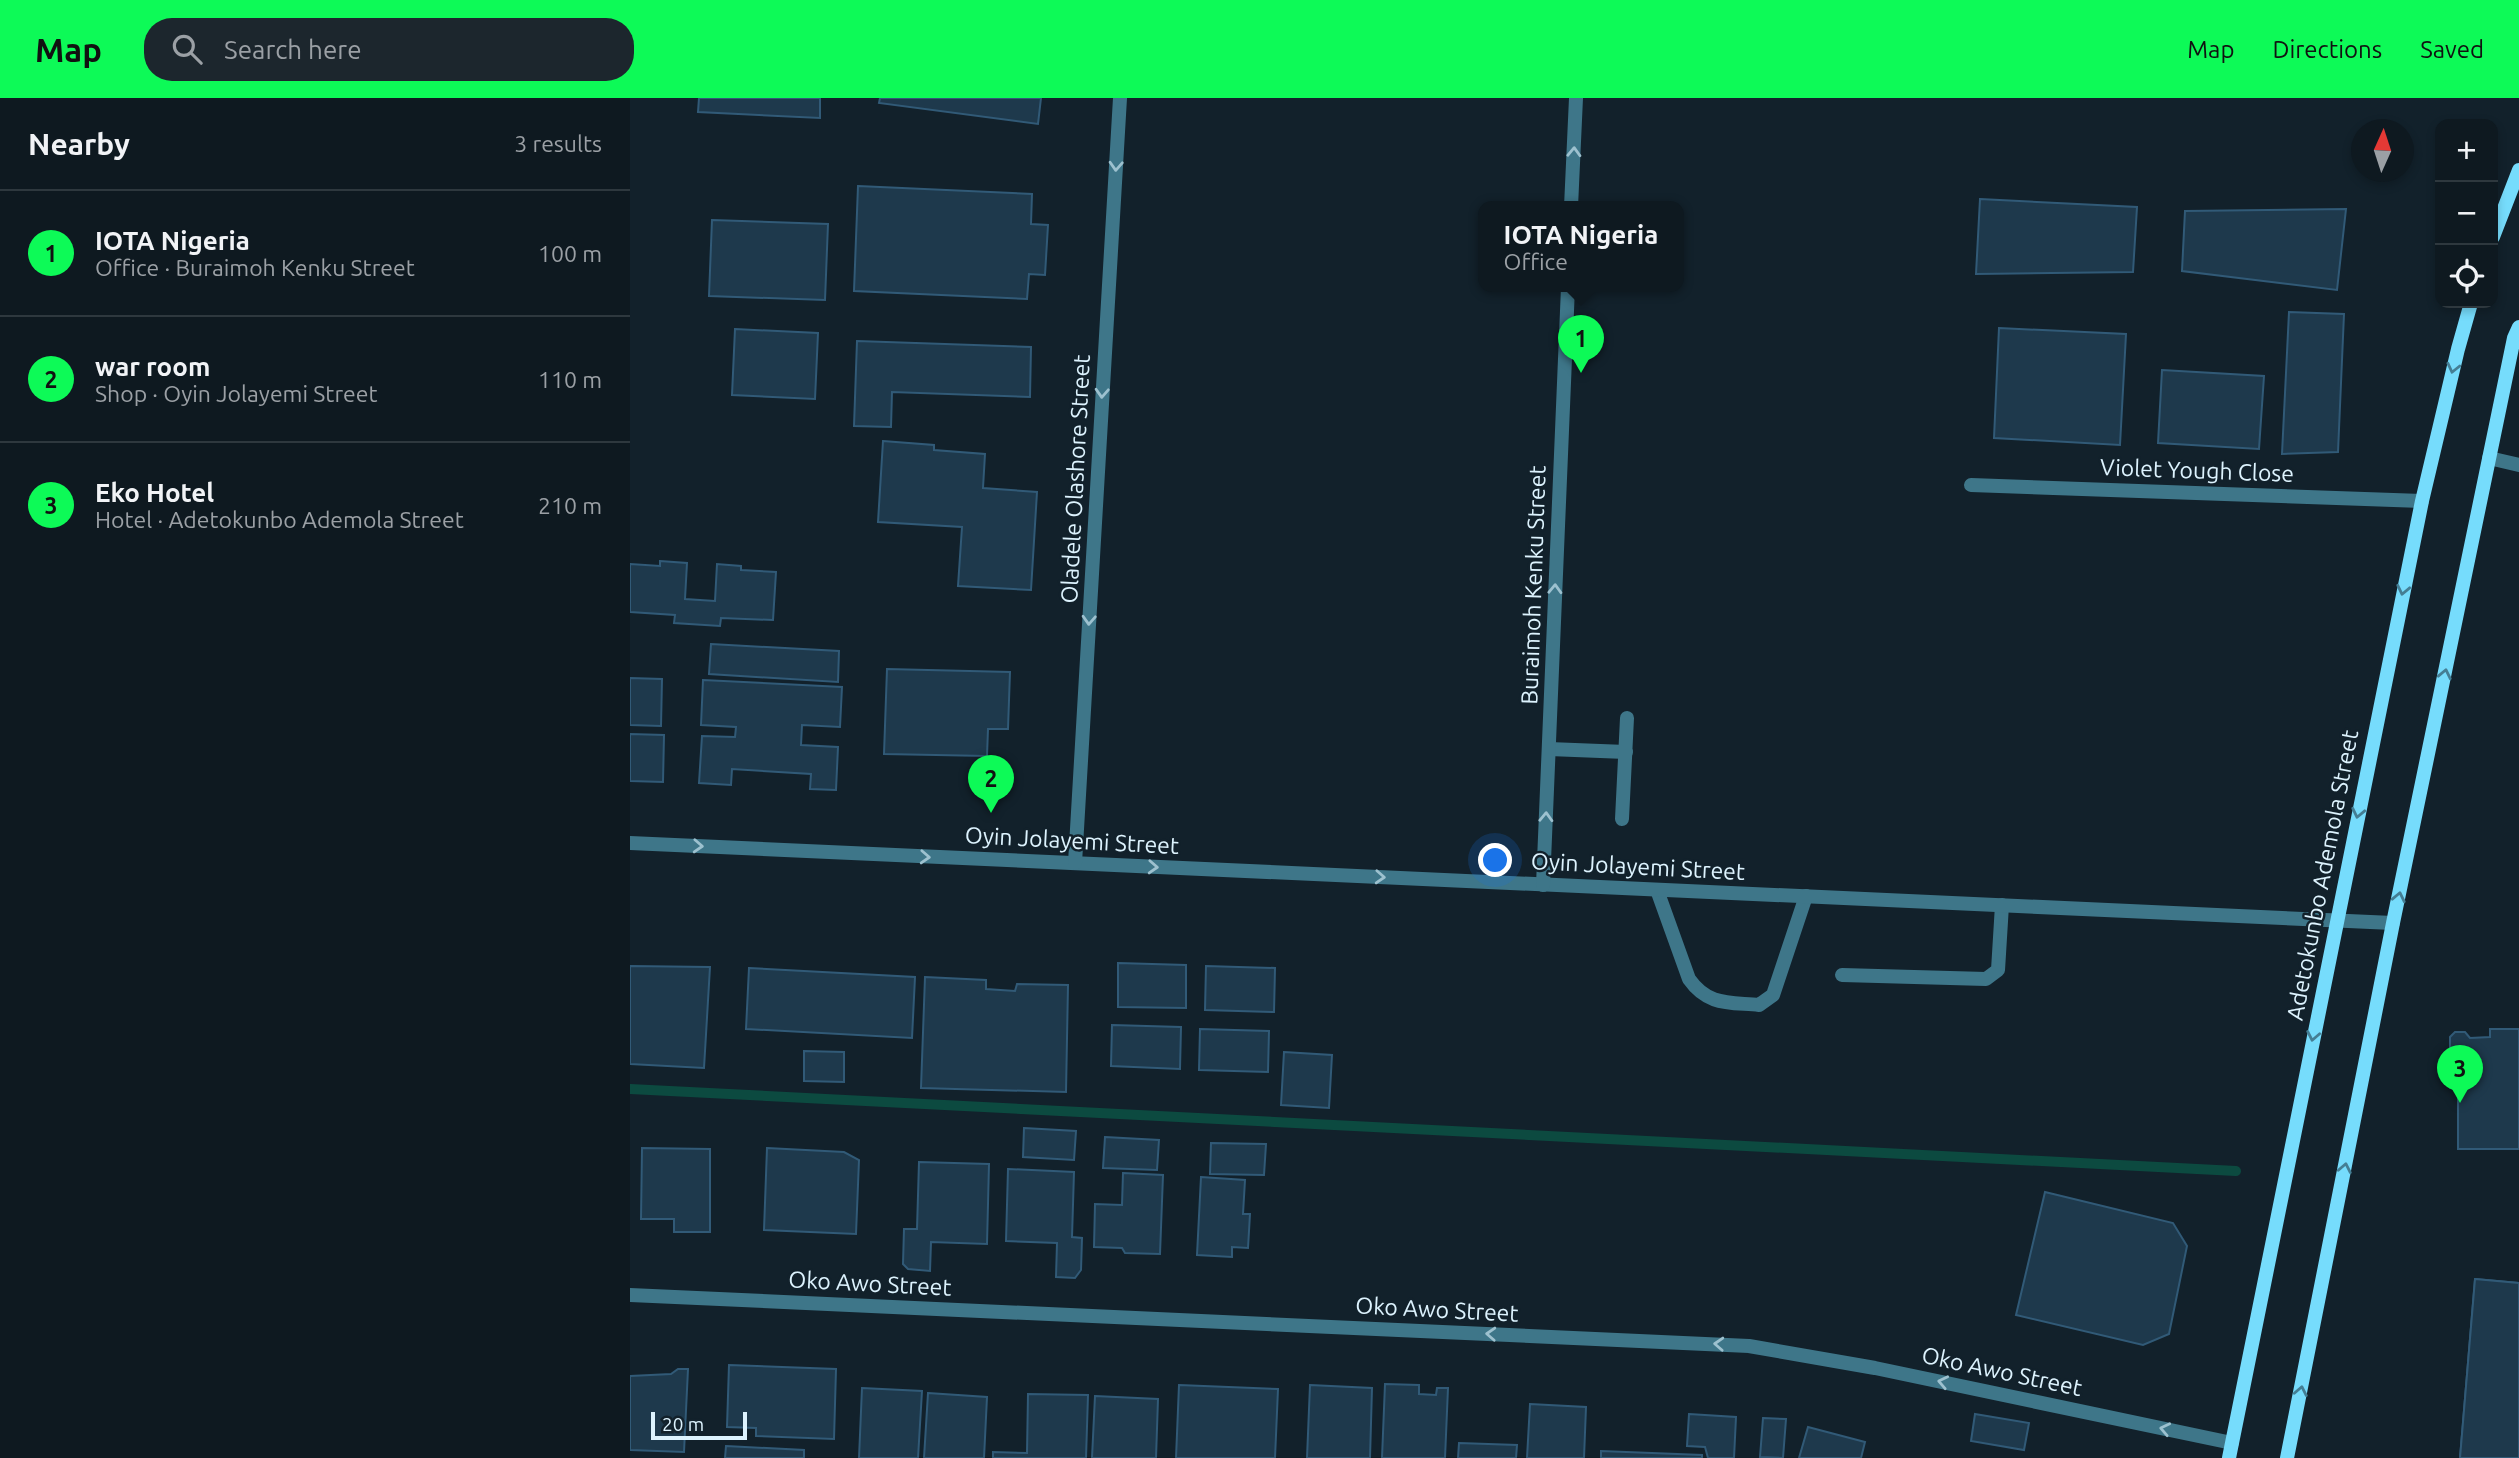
<!DOCTYPE html>
<html lang="en">
<head>
<meta charset="utf-8">
<style>
  body { margin:0; font-family:Ubuntu,sans-serif; background:#1c262d; color:#f1f3f6 }
  .controls { position:absolute; right:21px; top:21px; display:grid; overflow:hidden; border-radius:14px; box-shadow:0 4px 10px #0003 }
  .controls button { width:63px; height:63px; display:grid; place-items:center; padding:0; border:0; border-bottom:2px solid #2e383e; background:#0e1920; color:#f1f3f6; font:35px sans-serif }
  .compass { position:absolute; left:1721px; top:21px; width:63px; height:63px; border-radius:50%; background:#0e1920; box-shadow:0 4px 10px #0003; rotate:3deg }
  .scale { position:absolute; left:21px; bottom:18px; width:96px; box-sizing:border-box; padding-left:7px; border:4px solid #ddf3fe; border-top:0; font-size:19px; line-height:24px; white-space:nowrap; color:#ddf3fe; -webkit-text-stroke:5px #12212b; paint-order:stroke }
  .you { position:absolute; left:866px; top:763px; width:24px; height:24px; margin:-18px; border:5px solid #fff; border-radius:50%; background:#1a73e8; box-shadow:0 0 0 10px #1a73e833 }
  .badge { display:grid; place-items:center; width:46px; height:46px; border-radius:50%; background:#0dfa57; color:#111; font-size:23px; font-weight:700 }
  .pin { position:absolute; translate:-50% -58px; filter:drop-shadow(0 2px 4px #0008) }
  .pin::after { content:''; position:absolute; top:37px; width:24px; height:21px; background:inherit; clip-path:polygon(0 0,100% 0,50% 100%) }
  .popup { position:absolute; left:848px; top:103px; width:206px; height:91px; box-sizing:border-box; display:grid; place-content:center; border-radius:14px; background:#0e1920; filter:drop-shadow(0 2px 5px #0005); font-size:23px; white-space:nowrap; color:#9ba0a5 }
  .popup b { font-size:26px; color:#f1f3f6 }
  .popup::after { content:''; position:absolute; left:50%; top:100%; margin-left:-14px; border:14px solid transparent; border-top-color:#0e1920 }
  .list { margin:0; padding:0; list-style:none }
  h2 { display:flex; justify-content:space-between; align-items:center; height:91px; margin:0; padding:0 28px; font-size:30px }
  h2 small { font-size:23px; font-weight:400; color:#9ba0a5 }
  .list li { display:grid; grid-template-columns:46px 1fr auto; gap:21px; align-items:center; box-sizing:border-box; height:126px; padding:0 28px; border-top:2px solid #2e383e }
  .list b { display:block; font-size:26px; white-space:nowrap }
  .list p { margin:0; font-size:23px; white-space:nowrap; color:#9ba0a5 }
  .list em { font-size:23px; font-style:normal; color:#9ba0a5 }
  .icon { flex:none; width:38px; height:38px; fill:none; stroke:currentColor; stroke-width:2; stroke-linecap:round; stroke-linejoin:round }
  .map { position:relative; flex:none; width:1889px; height:1360px; overflow:hidden }
  header { display:flex; align-items:center; gap:42px; box-sizing:border-box; height:98px; padding:0 35px; background:#0dfa57; color:#111 }
  header strong { font-size:33px }
  nav { display:flex; gap:38px; margin-inline-start:auto; font-size:24px }
  .search { width:490px; height:63px; background:#1c262d; display:flex; align-items:center; gap:18px; box-sizing:border-box; padding:0 24px; border-radius:28px; color:#9ba0a5; font-size:26px }
  main { display:flex }
  aside { flex:1; background:#0e1920 }
  .map>svg:first-child { display:block }
  .lines { fill:none; stroke-linecap:round; stroke-linejoin:round }
  .stream { stroke:#0c4a40; stroke-width:10 }
  .building { fill:#1e394c; stroke:#315a77; stroke-width:2 }
  .service { stroke:#3e7689; stroke-width:14 }
  .minor { stroke:#3e7689; stroke-width:14 }
  .secondary { stroke:#76dcfc; stroke-width:14 }
  .oneway { stroke:#9dc1cf }
  .oneway2 { stroke:#447e94 }
  .labels { text-anchor:middle; dominant-baseline:central; stroke-width:5; stroke-linejoin:round; paint-order:stroke }
  .street-label { font-size:23px; fill:#ddf3fe; stroke:#12212b }
</style>
</head>
<body>
<header>
<strong>Map</strong>
<div class="search"><svg class="icon" aria-label="search" viewBox="0 0 24 24"><circle cx="10" cy="10" r="6"/><path d="M15 15l6 6"/></svg>Search here</div>
<nav><a>Map</a><a>Directions</a><a>Saved</a></nav>
</header>
<main>
<aside>
<h2>Nearby<small>3 results</small></h2>
<ul class="list">
<li><span class="badge">1</span><div><b>IOTA Nigeria</b><p>Office · Buraimoh Kenku Street</p></div><em>100 m</em></li>
<li><span class="badge">2</span><div><b>war room</b><p>Shop · Oyin Jolayemi Street</p></div><em>110 m</em></li>
<li><span class="badge">3</span><div><b>Eko Hotel</b><p>Hotel · Adetokunbo Ademola Street</p></div><em>210 m</em></li>
</ul>
</aside>
<div class="map">
<svg width="1889" height="1360" viewBox="0 0 1889 1360">
  <rect width="100%" height="100%" fill="#12212b"/>
  <g class="lines">
    <!-- stream -->
    <polyline class="stream" points="0,991 1606,1073"/>
  </g>
  <!-- building -->
  <g class="building">
    <polygon points="69,0 190,0 190,20 68,14"/>
    <polygon points="250,0 411,0 408,26 249,5"/>
    <polygon points="228,88 402,96 401,126 418,127 415,177 399,176 397,201 224,193"/>
    <polygon points="1350,101 1507,109 1503,174 1346,176"/>
    <polygon points="1716,111 1707,192 1552,173 1555,113"/>
    <polygon points="82,122 198,126 195,202 79,198"/>
    <polygon points="1659,214 1714,216 1708,354 1652,356"/>
    <polygon points="1369,230 1496,236 1490,347 1364,340"/>
    <polygon points="105,231 188,235 185,301 102,297"/>
    <polygon points="227,243 401,249 400,299 262,294 261,329 224,328"/>
    <polygon points="1532,272 1634,278 1629,351 1528,345"/>
    <polygon points="253,343 304,347 304,352 355,356 353,390 407,394 401,492 328,488 332,429 248,424"/>
    <polygon points="30,463 57,465 55,501 85,503 87,466 111,468 111,472 146,474 143,522 91,520 90,528 44,525 45,517 0,514 0,466 30,468"/>
    <polygon points="81,546 209,553 208,584 79,576"/>
    <polygon points="257,571 380,574 378,631 358,631 357,658 254,656"/>
    <polygon points="0,580 32,581 31,628 0,627"/>
    <polygon points="73,582 212,589 210,629 172,627 171,647 208,649 206,692 180,691 181,676 102,671 101,687 69,685 72,638 105,639 106,629 71,627"/>
    <polygon points="0,636 34,637 33,684 0,683"/>
    <polygon points="488,865 556,867 556,910 488,909"/>
    <polygon points="0,868 80,869 74,970 0,966"/>
    <polygon points="576,868 645,870 644,914 575,912"/>
    <polygon points="119,870 285,879 282,940 116,931"/>
    <polygon points="295,879 356,882 356,891 385,893 387,886 438,887 436,994 291,990"/>
    <polygon points="482,927 551,929 550,971 481,968"/>
    <polygon points="570,931 639,933 638,974 569,972"/>
    <polygon points="1860,931 1889,931 1889,1051 1828,1051 1828,990 1820,990 1820,939 1825,934 1835,934 1840,940 1860,939"/>
    <polygon points="174,953 214,954 214,984 174,983"/>
    <polygon points="654,954 702,957 699,1010 651,1007"/>
    <polygon points="394,1030 446,1033 444,1062 393,1059"/>
    <polygon points="475,1039 529,1042 527,1072 473,1070"/>
    <polygon points="581,1045 636,1046 634,1077 580,1076"/>
    <polygon points="12,1050 80,1051 80,1134 44,1134 44,1121 11,1121"/>
    <polygon points="137,1050 214,1054 229,1062 226,1136 134,1132"/>
    <polygon points="289,1064 359,1066 357,1146 301,1144 300,1173 278,1171 273,1166 274,1131 287,1131"/>
    <polygon points="378,1071 444,1074 442,1139 452,1140 451,1172 445,1180 426,1179 427,1145 376,1143"/>
    <polygon points="493,1075 533,1077 530,1156 495,1155 492,1150 464,1149 465,1106 492,1107"/>
    <polygon points="571,1079 615,1082 613,1116 620,1116 618,1150 602,1149 602,1159 567,1157"/>
    <polygon points="1415,1094 1543,1125 1557,1148 1539,1236 1513,1247 1386,1217"/>
    <polygon points="1845,1181 1889,1185 1889,1360 1830,1360"/>
    <polygon points="1845,1181 1889,1185 1889,1360 1830,1360"/>
    <polygon points="99,1267 206,1271 204,1341 126,1338 126,1330 97,1329"/>
    <polygon points="48,1271 58,1271 54,1354 0,1352 0,1278 41,1276"/>
    <polygon points="755,1286 789,1287 789,1296 806,1297 807,1290 818,1290 815,1360 752,1360"/>
    <polygon points="549,1287 648,1291 645,1360 546,1360"/>
    <polygon points="680,1287 742,1290 740,1360 677,1360"/>
    <polygon points="232,1290 292,1293 288,1360 229,1360"/>
    <polygon points="298,1295 357,1299 354,1360 294,1360"/>
    <polygon points="398,1296 458,1297 456,1360 363,1360 363,1354 397,1355"/>
    <polygon points="465,1298 528,1301 526,1360 462,1360"/>
    <polygon points="900,1306 956,1309 954,1360 897,1360"/>
    <polygon points="1059,1316 1106,1319 1104,1360 1078,1360 1075,1349 1057,1348"/>
    <polygon points="1345,1316 1399,1325 1394,1352 1341,1343"/>
    <polygon points="1133,1320 1156,1321 1153,1360 1130,1359"/>
    <polygon points="1178,1329 1235,1344 1231,1360 1169,1360"/>
    <polygon points="829,1345 887,1347 886,1360 828,1360"/>
    <polygon points="96,1348 174,1352 174,1360 95,1360"/>
    <polygon points="971,1353 1072,1357 1072,1360 971,1360"/>
  </g>
  <g class="lines">
    <!-- service -->
    <g class="service">
      <polyline points="1859,360 1889,367"/>
      <polyline points="919,651 996,654"/>
      <polyline points="992,721 997,620"/>
      <path d="M 1027,792 L 1059,881 C 1078,908 1099,904 1129,907 L 1143,897 L 1176,798"/>
      <polyline points="1212,877 1356,881 1368,872 1372,807"/>
    </g>
    <!-- minor -->
    <g class="minor">
      <polyline points="941,109 946,0"/>
      <polyline points="1341,387 1792,403"/>
      <polyline points="0,745 1763,825"/>
      <polyline points="445,765 490,0"/>
      <polyline points="913,787 938,189"/>
      <polyline points="0,1197 1119,1248 1245,1270 1602,1345"/>
    </g>
    <!-- secondary -->
    <g class="secondary">
      <polyline points="1863,139 1889,72"/>
      <polyline points="1599,1360 1792,403 1828,251 1841,205"/>
      <polyline points="1657,1360 1763,825 1884,240 1889,229"/>
    </g>
  </g>
  <!-- one-way arrows -->
  <defs><path id="oneway-chevron" d="M-2-3.5L2.5 0L-2 3.5" fill="none" stroke-width="1.6" stroke-linecap="round" stroke-linejoin="round" transform="scale(1.75)"/></defs>
  <g class="oneway">
    <use href="#oneway-chevron" transform="translate(944 54) rotate(-88)"/>
    <use href="#oneway-chevron" transform="translate(486 68) rotate(93)"/>
    <use href="#oneway-chevron" transform="translate(472 295) rotate(93)"/>
    <use href="#oneway-chevron" transform="translate(925 491) rotate(-88)"/>
    <use href="#oneway-chevron" transform="translate(459 522) rotate(93)"/>
    <use href="#oneway-chevron" transform="translate(916 719) rotate(-88)"/>
    <use href="#oneway-chevron" transform="translate(68 748) rotate(3)"/>
    <use href="#oneway-chevron" transform="translate(295 759) rotate(3)"/>
    <use href="#oneway-chevron" transform="translate(523 769) rotate(3)"/>
    <use href="#oneway-chevron" transform="translate(750 779) rotate(3)"/>
    <use href="#oneway-chevron" transform="translate(861 1236) rotate(-177)"/>
    <use href="#oneway-chevron" transform="translate(1089 1246) rotate(-177)"/>
    <use href="#oneway-chevron" transform="translate(1313 1284) rotate(-168)"/>
    <use href="#oneway-chevron" transform="translate(1535 1331) rotate(-168)"/>
  </g>
  <g class="oneway2">
    <use href="#oneway-chevron" transform="translate(1823 270) rotate(103)"/>
    <use href="#oneway-chevron" transform="translate(1773 492) rotate(102)"/>
    <use href="#oneway-chevron" transform="translate(1815 576) rotate(-78)"/>
    <use href="#oneway-chevron" transform="translate(1728 715) rotate(102)"/>
    <use href="#oneway-chevron" transform="translate(1769 799) rotate(-78)"/>
    <use href="#oneway-chevron" transform="translate(1683 938) rotate(101)"/>
    <use href="#oneway-chevron" transform="translate(1715 1070) rotate(-79)"/>
    <use href="#oneway-chevron" transform="translate(1671 1293) rotate(-79)"/>
  </g>
  <g class="labels">
    <!-- street labels -->
    <g class="street-label">
      <text transform="translate(1567 372) rotate(2)">Violet Yough Close</text>
      <text transform="translate(445 381) rotate(-87)">Oladele Olashore Street</text>
      <text transform="translate(903 487) rotate(-88)">Buraimoh Kenku Street</text>
      <text transform="translate(442 742) rotate(3)">Oyin Jolayemi Street</text>
      <text transform="translate(1008 768) rotate(3)">Oyin Jolayemi Street</text>
      <text transform="translate(1692 777) rotate(-79)">Adetokunbo Ademola Street</text>
      <text transform="translate(240 1185) rotate(3)">Oko Awo Street</text>
      <text transform="translate(807 1211) rotate(3)">Oko Awo Street</text>
      <text transform="translate(1372 1273) rotate(12)">Oko Awo Street</text>
    </g>
  </g>
</svg>
<div class="controls">
<button>+</button>
<button>−</button>
<button><svg class="icon" aria-label="locate" viewBox="0 0 24 24"><circle cx="12" cy="12" r="6"/><path d="M12 2v4M12 18v4M2 12h4M18 12h4"/></svg></button>
</div>
<svg class="compass" viewBox="-18 -18 36 36"><path d="M0-13l5 13h-10z" fill="#e53935"/><path d="M0 13l5-13h-10z" fill="#9ba0a5"/></svg>
<div class="scale">20 m</div>
<div class="you"></div>
<div class="pin badge" style="left:951px;top:275px">1</div>
<div class="popup"><b>IOTA Nigeria</b>Office</div>
<div class="pin badge" style="left:361px;top:715px">2</div>
<div class="pin badge" style="left:1830px;top:1005px">3</div>
</div>
</main>
</body>
</html>
